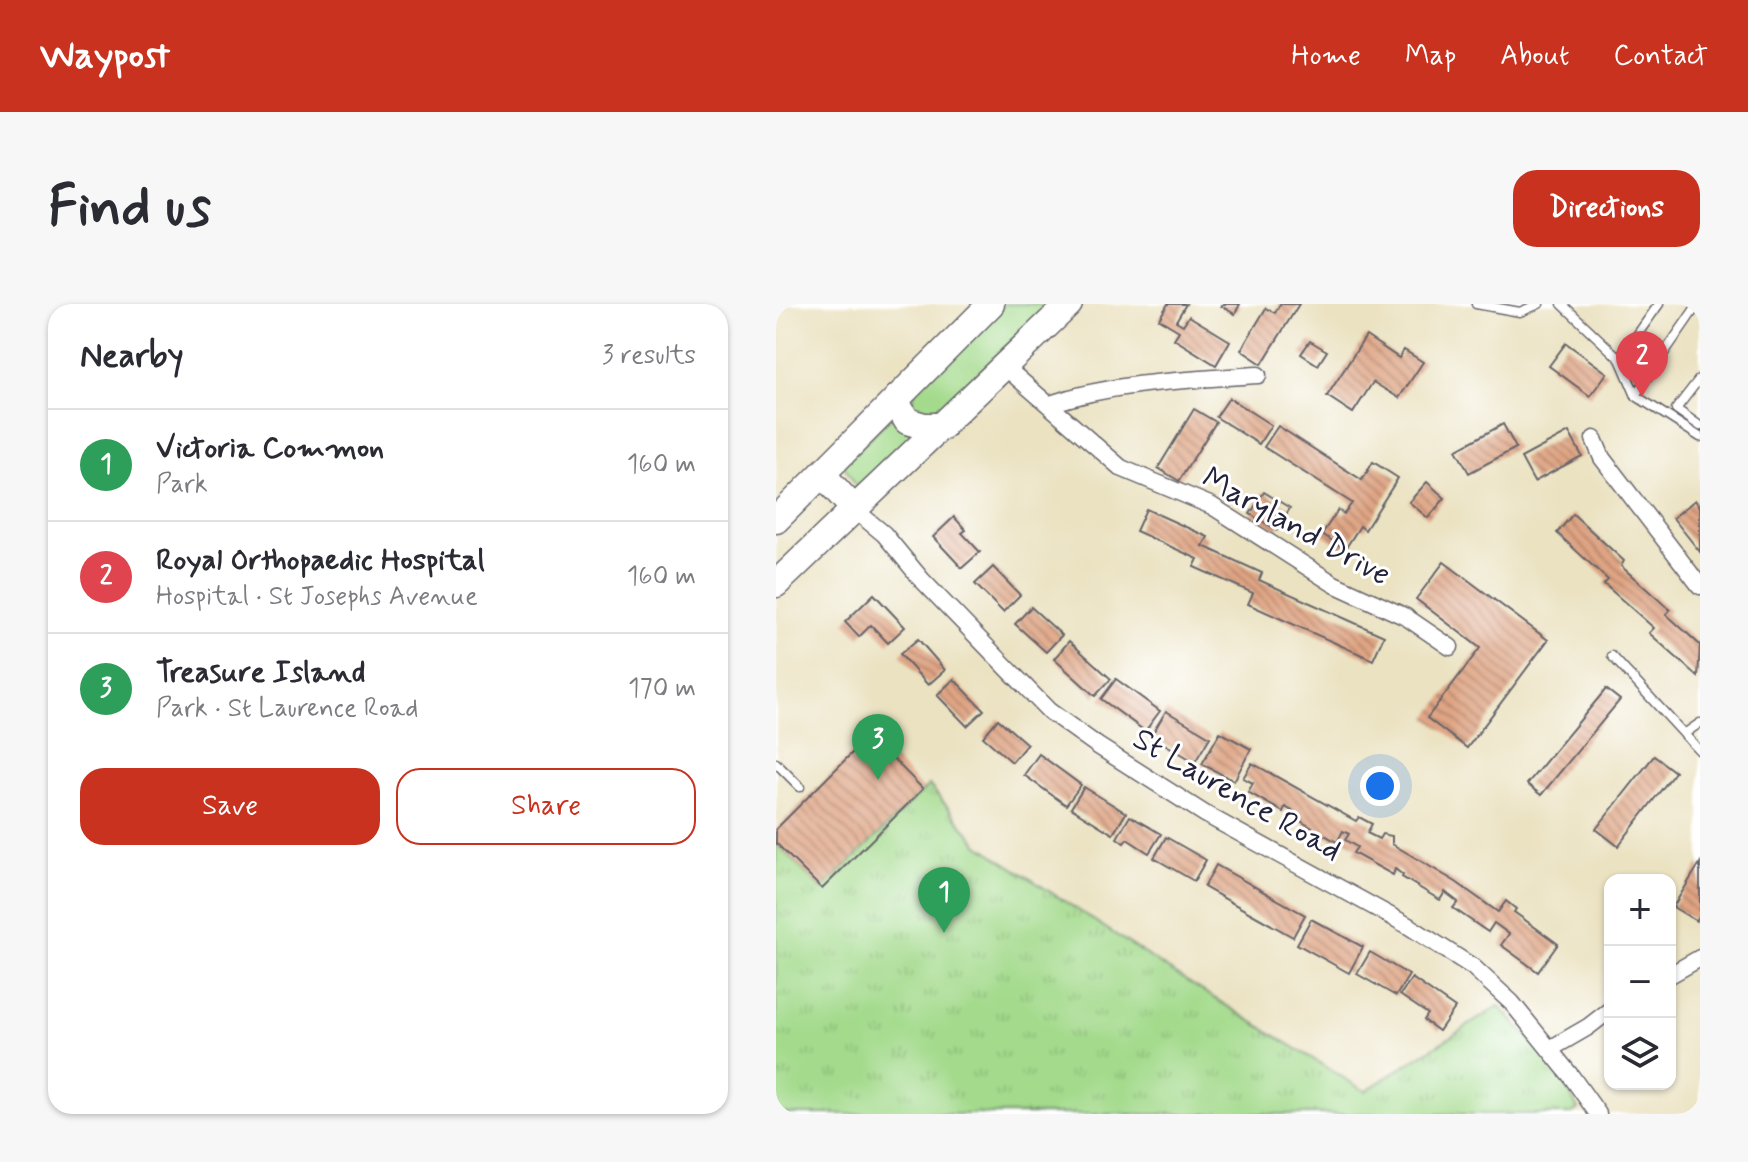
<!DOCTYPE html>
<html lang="en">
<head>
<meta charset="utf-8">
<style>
  body { margin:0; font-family:Mynerve,sans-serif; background:#f7f7f7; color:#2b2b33 }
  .controls { position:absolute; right:24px; bottom:24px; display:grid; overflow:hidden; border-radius:16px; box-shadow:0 2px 6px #0004 }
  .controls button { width:72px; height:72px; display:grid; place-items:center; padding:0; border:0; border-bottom:2px solid #e1e1e2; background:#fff; color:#2b2b33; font:40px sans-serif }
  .you { position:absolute; left:604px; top:482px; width:28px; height:28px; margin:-20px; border:6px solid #fff; border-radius:50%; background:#1a73e8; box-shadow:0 0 0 12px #1a73e833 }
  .badge { display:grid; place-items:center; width:52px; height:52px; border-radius:50%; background:#c8321e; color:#fff; font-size:26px; font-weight:700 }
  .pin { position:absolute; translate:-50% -66px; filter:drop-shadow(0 2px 4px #0008) }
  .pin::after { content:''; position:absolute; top:42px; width:28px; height:24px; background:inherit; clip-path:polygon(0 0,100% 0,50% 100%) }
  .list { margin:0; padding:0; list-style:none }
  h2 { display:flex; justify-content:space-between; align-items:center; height:104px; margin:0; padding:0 32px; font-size:34px }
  h2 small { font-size:26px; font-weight:400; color:#7c7c81 }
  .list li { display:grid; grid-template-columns:52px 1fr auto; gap:24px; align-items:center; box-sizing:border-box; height:112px; padding:0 32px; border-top:2px solid #e1e1e2 }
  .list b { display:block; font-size:30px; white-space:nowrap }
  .list p { margin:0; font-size:26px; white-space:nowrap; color:#7c7c81 }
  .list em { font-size:26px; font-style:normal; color:#7c7c81 }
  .actions { display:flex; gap:16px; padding:24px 32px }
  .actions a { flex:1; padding:18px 0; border:2px solid #c8321e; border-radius:24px; text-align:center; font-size:28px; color:#c8321e }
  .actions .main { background:#c8321e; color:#fff }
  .icon { flex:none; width:44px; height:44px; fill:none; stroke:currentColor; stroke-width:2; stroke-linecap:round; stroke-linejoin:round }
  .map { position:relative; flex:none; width:924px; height:810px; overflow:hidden; border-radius:24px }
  header { display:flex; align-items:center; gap:48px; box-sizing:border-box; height:112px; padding:0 40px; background:#c8321e; color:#fff }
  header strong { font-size:38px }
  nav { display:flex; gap:44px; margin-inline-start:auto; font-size:28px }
  .intro { display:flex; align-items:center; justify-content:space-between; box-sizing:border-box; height:192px; padding:0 48px }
  h1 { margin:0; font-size:56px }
  .button { padding:20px 36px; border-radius:24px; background:#c8321e; color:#fff; font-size:28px; font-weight:700 }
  main { display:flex; gap:48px; padding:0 48px }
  aside { flex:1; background:#fff; border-radius:24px; box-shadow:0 2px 6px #0004 }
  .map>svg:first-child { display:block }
  .green { fill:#a3da8b; stroke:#627e63; stroke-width:2 }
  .park { fill:url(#park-tufts); stroke:#627e63; stroke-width:2 }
  .building { fill:url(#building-back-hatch) }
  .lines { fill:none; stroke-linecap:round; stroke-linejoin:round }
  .service-casing { stroke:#68656a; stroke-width:11 }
  .minor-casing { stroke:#68656a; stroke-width:19 }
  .trunk-casing { stroke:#68656a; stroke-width:29 }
  .service { stroke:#fff; stroke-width:8 }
  .minor { stroke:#fff; stroke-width:16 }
  .trunk { stroke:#fff; stroke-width:26 }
  .labels { text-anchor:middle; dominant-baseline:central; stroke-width:6; stroke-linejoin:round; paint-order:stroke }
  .street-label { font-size:32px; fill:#22223b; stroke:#fff }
</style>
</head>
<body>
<header>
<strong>Waypost</strong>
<nav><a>Home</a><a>Map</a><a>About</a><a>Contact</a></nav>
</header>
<div class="intro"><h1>Find us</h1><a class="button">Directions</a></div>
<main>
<aside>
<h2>Nearby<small>3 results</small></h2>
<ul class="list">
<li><span class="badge" style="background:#2e9e5b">1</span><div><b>Victoria Common</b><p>Park</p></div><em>160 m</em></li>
<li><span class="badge" style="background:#e0444e">2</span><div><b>Royal Orthopaedic Hospital</b><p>Hospital · St Josephs Avenue</p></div><em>160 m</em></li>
<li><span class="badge" style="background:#2e9e5b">3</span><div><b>Treasure Island</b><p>Park · St Laurence Road</p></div><em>170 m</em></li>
</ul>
<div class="actions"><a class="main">Save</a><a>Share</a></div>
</aside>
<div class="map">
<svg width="924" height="810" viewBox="0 0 924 810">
  <defs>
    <pattern id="park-tufts" width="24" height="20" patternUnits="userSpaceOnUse" patternTransform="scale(2)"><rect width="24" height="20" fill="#a3da8b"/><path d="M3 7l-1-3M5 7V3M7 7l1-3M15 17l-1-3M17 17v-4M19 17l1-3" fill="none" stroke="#8cbb79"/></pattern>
    <pattern id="building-back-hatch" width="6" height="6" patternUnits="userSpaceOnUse" patternTransform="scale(2)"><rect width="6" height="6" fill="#dfa483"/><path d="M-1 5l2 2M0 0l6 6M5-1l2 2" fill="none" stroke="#b4856c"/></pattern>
  </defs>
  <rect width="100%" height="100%" fill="#fff"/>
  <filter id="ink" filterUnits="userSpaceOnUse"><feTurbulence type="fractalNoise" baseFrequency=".0125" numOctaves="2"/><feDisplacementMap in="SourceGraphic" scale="16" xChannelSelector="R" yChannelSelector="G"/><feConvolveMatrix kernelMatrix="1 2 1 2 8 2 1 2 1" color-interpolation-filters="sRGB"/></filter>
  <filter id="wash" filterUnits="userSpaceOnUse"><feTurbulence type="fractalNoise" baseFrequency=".006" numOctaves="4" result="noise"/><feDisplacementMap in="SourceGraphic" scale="32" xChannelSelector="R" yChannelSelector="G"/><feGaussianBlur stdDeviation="1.8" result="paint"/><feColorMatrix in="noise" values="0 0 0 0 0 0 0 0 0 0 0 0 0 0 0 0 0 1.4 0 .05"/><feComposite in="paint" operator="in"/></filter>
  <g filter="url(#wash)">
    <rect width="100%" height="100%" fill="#ebe2c1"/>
    <!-- green -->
    <g class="green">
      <path d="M 228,0 L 274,0 L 163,108 C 150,114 145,112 136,102 L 139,85 Z"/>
      <polygon points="117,111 141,135 85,190 67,160"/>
    </g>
    <!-- park -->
    <polygon class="park" points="153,481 203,541 404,673 589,787 723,702 779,763 802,805 795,810 0,810 0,539 46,585"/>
    <g id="blocks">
      <!-- building -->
      <g class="building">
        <polygon points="392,0 410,0 400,17 407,21 413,12 454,37 440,61 398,35 403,27 383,15"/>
        <polygon points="447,0 464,0 459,10 445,2"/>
        <polygon points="504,0 523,0 486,60 465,46 490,4 499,9"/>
        <polygon points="590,32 623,54 628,46 647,58 623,94 597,78 577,109 551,92"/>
        <polygon points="534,37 551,47 542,61 525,50"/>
        <polygon points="790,39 831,69 814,92 773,62"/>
        <polygon points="453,94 495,121 483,140 440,113"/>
        <polygon points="418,105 440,118 403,177 382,164"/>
        <polygon points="727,120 740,144 693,169 680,146"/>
        <polygon points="502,122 586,176 597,158 622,174 589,226 584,222 569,245 546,230 562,206 568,210 576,199 488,143"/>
        <polygon points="793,128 806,152 758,178 745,154"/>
        <polygon points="651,178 669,194 652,214 633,198"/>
        <polygon points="488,188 514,204 501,226 474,210"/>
        <polygon points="919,196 924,203 924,248 897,214"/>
        <polygon points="370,205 432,233 427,242 486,269 483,276 608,332 597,356 472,300 477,289 418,263 422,255 360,227"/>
        <polygon points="797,210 848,257 845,262 894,306 890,310 924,341 922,373 873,329 878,324 828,280 832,276 781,229"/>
        <polygon points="178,213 190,226 186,229 204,248 186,264 157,233"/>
        <polygon points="668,258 772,336 691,444 651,414 704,344 640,295"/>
        <polygon points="217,263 244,291 227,308 199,280"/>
        <polygon points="98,290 129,323 112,339 95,321 83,333 69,318"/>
        <polygon points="255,303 286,331 270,348 239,320"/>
        <polygon points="142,335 169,366 152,381 124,350"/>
        <polygon points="293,337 335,375 319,392 278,355"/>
        <polygon points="178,375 208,406 191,422 161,391"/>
        <polygon points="340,375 384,407 369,427 325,395"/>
        <polygon points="830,385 844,396 765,491 751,480"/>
        <polygon points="390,407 434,433 419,458 375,432"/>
        <polygon points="222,415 251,440 236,458 207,433"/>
        <polygon points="444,428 475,445 458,477 426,460"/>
        <polygon points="94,431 147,485 46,585 0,539 0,525"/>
        <polygon points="263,450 305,481 290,501 248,471"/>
        <polygon points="878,452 899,468 842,542 820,525"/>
        <polygon points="476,459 580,517 583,513 596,520 591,529 603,535 606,530 616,532 616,540 680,578 722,608 730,597 740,605 738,608 782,640 762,668 725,641 733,630 718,619 712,628 677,604 682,598 669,588 664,596 626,573 627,571 619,565 617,571 577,549 581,543 569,536 573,530 567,527 561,538 521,515 524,511 509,503 507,508 472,488 477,479 467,474"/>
        <polygon points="308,483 350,509 337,530 295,504"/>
        <polygon points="354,512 385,530 373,549 351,535 348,539 341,534"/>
        <polygon points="390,533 430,556 418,577 378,554"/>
        <polygon points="924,559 924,611 920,617 897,603"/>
        <polygon points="440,561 529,611 517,633 428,583"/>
        <polygon points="535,615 587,643 573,669 521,640"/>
        <polygon points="594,648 633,671 620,692 581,670"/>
        <polygon points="636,674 679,704 663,727 648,716 652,710 624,691"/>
      </g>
    </g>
  </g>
  <g filter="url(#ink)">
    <use href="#blocks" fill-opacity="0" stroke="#68656a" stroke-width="2"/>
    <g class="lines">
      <defs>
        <g id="service">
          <polyline points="700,0 744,8 763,0"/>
          <polyline points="786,0 844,55 860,92 924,133"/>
          <polyline points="844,55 883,0"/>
          <polyline points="924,74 900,105 924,122"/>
          <polyline points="860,90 922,0"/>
          <polyline points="836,352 908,430 924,419"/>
          <polyline points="908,430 924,447"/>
          <polyline points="0,459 24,483"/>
        </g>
        <g id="minor">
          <polyline points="228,62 345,164 436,202 558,280 630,313 674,343"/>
          <path d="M 274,100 C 340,78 412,76 482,71"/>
          <polyline points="818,135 826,154 924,282"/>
          <polyline points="79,206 108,230 146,276 273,407 322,442 429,510 631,621 697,663 736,699 795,772 822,810"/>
          <polyline points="894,671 924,654"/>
          <polyline points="774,745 812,723 834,706"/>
        </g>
        <g id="trunk">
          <polyline points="122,93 122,101 131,117 148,122 167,122"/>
          <polyline points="46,170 79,206"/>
          <polyline points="0,216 215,0"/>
          <polyline points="0,280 293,0"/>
        </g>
      </defs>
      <!-- service casing -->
      <use href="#service" class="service-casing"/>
      <!-- minor casing -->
      <use href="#minor" class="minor-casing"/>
      <!-- trunk casing -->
      <use href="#trunk" class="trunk-casing"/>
      <!-- service -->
      <use href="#service" class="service"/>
      <!-- minor -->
      <use href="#minor" class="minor"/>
      <!-- trunk -->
      <use href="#trunk" class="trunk"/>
    </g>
  </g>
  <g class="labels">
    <!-- street labels -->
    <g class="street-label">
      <text transform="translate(520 223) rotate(29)">Maryland Drive</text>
      <text transform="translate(461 491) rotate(30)">St Laurence Road</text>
    </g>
  </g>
</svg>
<div class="controls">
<button>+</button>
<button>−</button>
<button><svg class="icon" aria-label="layers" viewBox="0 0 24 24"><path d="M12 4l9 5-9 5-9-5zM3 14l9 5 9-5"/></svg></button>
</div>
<div class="you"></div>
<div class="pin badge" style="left:168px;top:629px;background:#2e9e5b">1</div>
<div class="pin badge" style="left:866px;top:93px;background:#e0444e">2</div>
<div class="pin badge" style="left:102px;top:476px;background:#2e9e5b">3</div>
</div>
</main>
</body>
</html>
